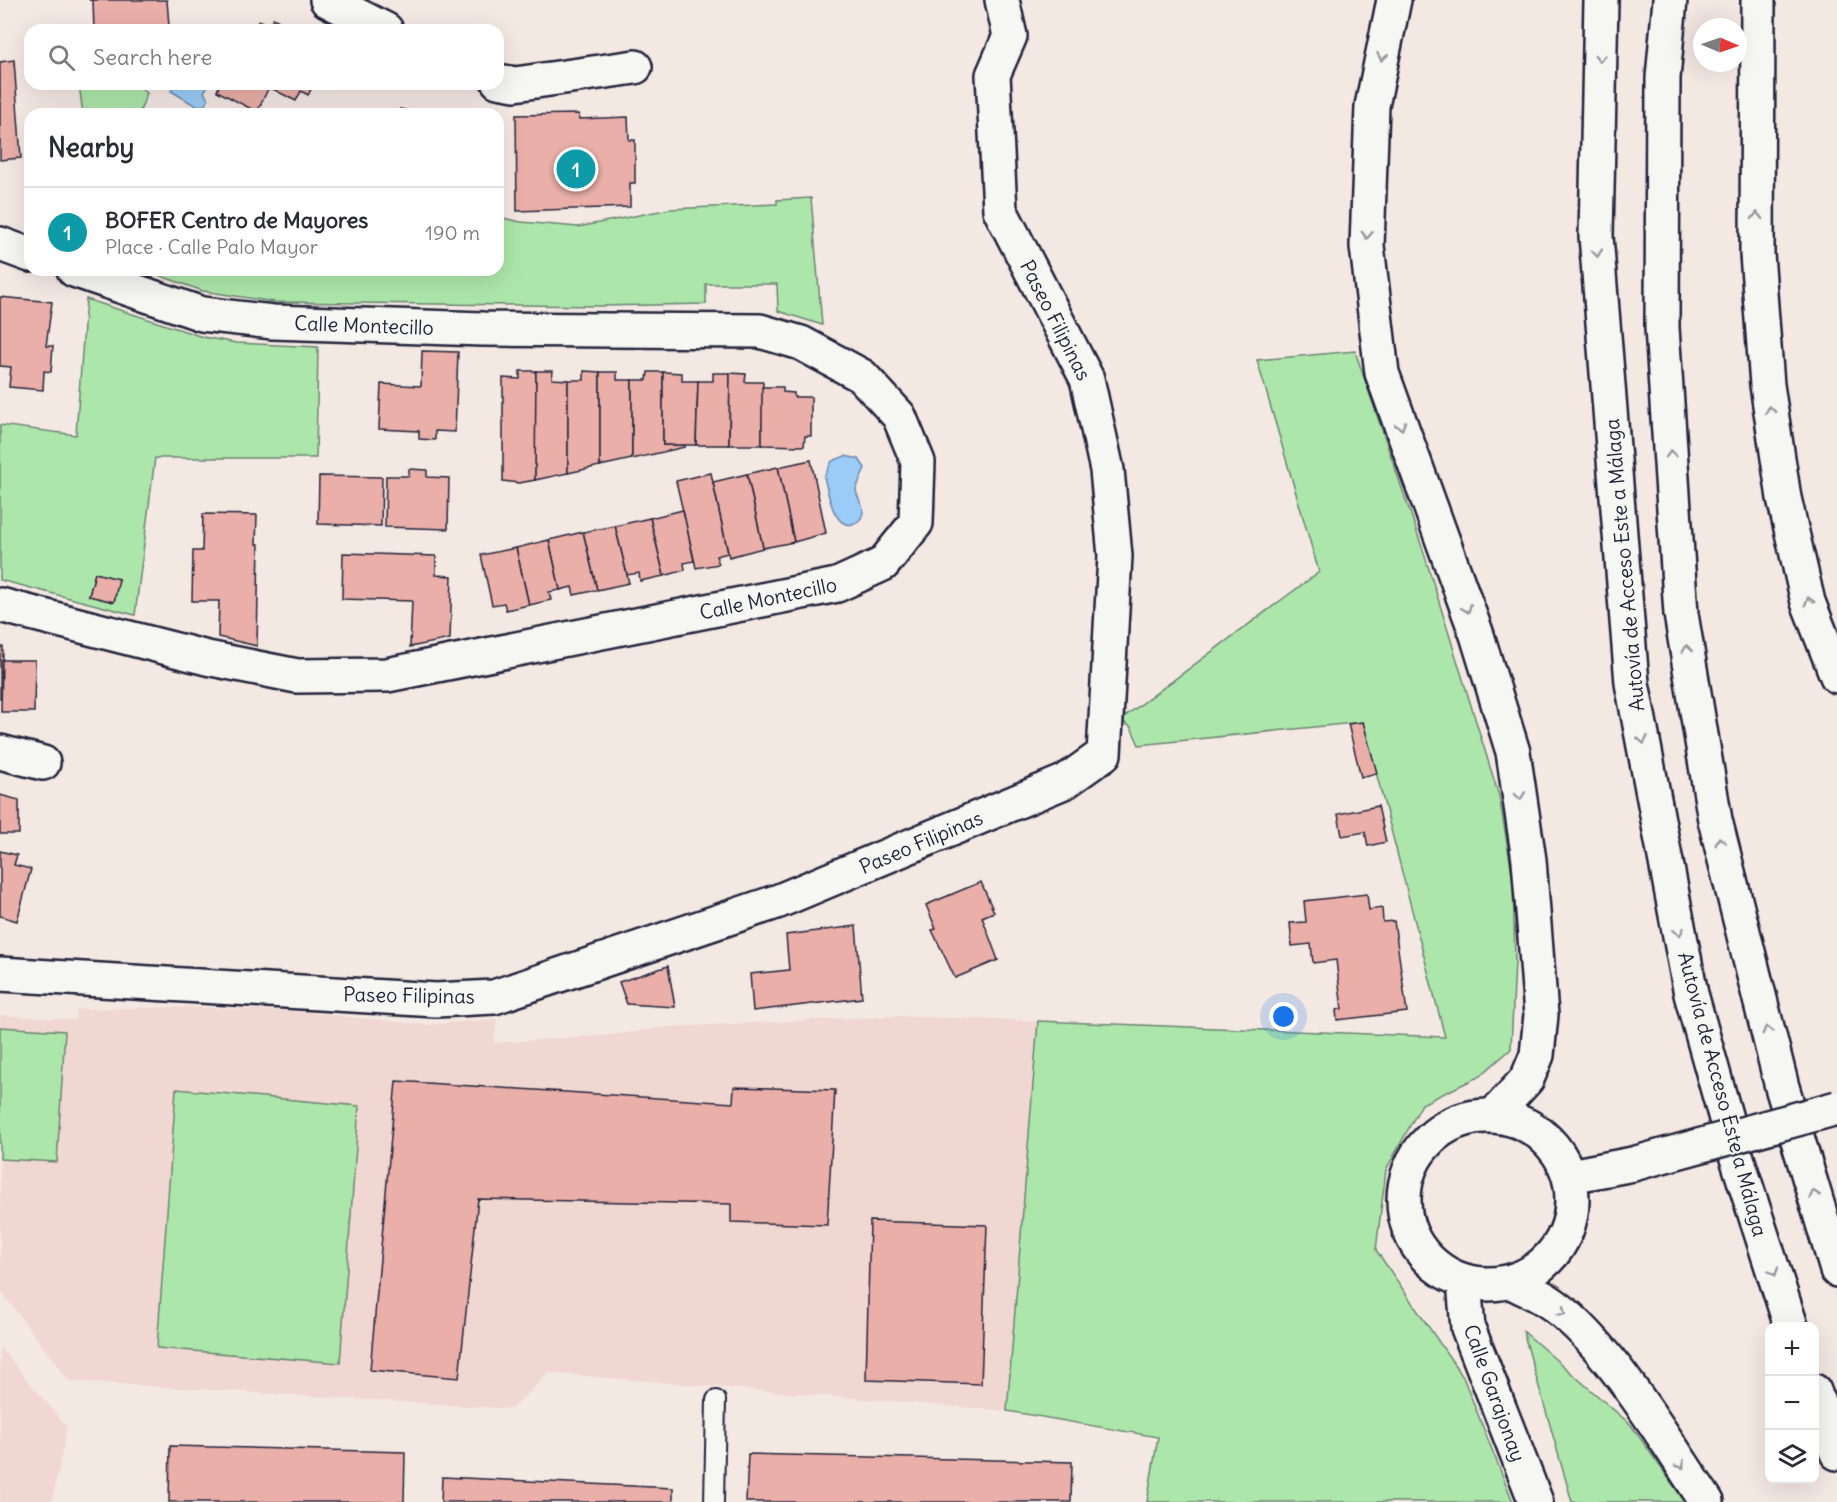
<!DOCTYPE html>
<html lang="en">
<head>
<meta charset="utf-8">
<style>
  body { margin:0; font-family:Delius,sans-serif; background:#f7f7f7; color:#2b2b33 }
  .controls { position:absolute; right:18px; bottom:18px; display:grid; overflow:hidden; border-radius:12px; box-shadow:0 6px 24px #0002 }
  .controls button { width:54px; height:54px; display:grid; place-items:center; padding:0; border:0; border-bottom:2px solid #e1e1e2; background:#fff; color:#2b2b33; font:30px sans-serif }
  .compass { position:absolute; left:1693px; top:18px; width:54px; height:54px; border-radius:50%; background:#fff; box-shadow:0 6px 24px #0002; rotate:92deg }
  .you { position:absolute; left:1284px; top:1017px; width:21px; height:21px; margin:-15px; border:4px solid #fff; border-radius:50%; background:#1a73e8; box-shadow:0 0 0 9px #1a73e833 }
  .badge { display:grid; place-items:center; width:39px; height:39px; border-radius:50%; background:#d93025; color:#fff; font-size:20px; font-weight:700 }
  .pin { position:absolute; translate:-50% -50%; border:3px solid #fff; box-shadow:0 2px 6px #0006 }
  .list { margin:0; padding:0; list-style:none }
  h2 { display:flex; justify-content:space-between; align-items:center; height:78px; margin:0; padding:0 24px; font-size:26px }
  h2 small { font-size:20px; font-weight:400; color:#7c7c81 }
  .list li { display:grid; grid-template-columns:39px 1fr auto; gap:18px; align-items:center; box-sizing:border-box; height:90px; padding:0 24px; border-top:2px solid #e1e1e2 }
  .list b { display:block; font-size:22px; white-space:nowrap }
  .list p { margin:0; font-size:20px; white-space:nowrap; color:#7c7c81 }
  .list em { font-size:20px; font-style:normal; color:#7c7c81 }
  .icon { flex:none; width:33px; height:33px; fill:none; stroke:currentColor; stroke-width:2; stroke-linecap:round; stroke-linejoin:round }
  .map { position:relative; flex:none; width:1837px; height:1502px; overflow:hidden }
  .search { position:absolute; background:#fff; box-shadow:0 6px 24px #0002; left:24px; top:24px; width:480px; height:66px; display:flex; align-items:center; gap:15px; box-sizing:border-box; padding:0 21px; border-radius:18px; color:#7c7c81; font-size:22px }
  .panel { position:absolute; background:#fff; box-shadow:0 6px 24px #0002; left:24px; top:108px; width:480px; height:168px; border-radius:18px }
  .map>svg:first-child { display:block }
  .built { fill:#f1d7d1 }
  .green { fill:#ade6aa; stroke:#688472; stroke-width:1.5; fill-rule:evenodd }
  .water { fill:#9accf7; stroke:#6a88ac; stroke-width:1.5 }
  .building { fill:#eaafa8; stroke:#22223b; stroke-width:1.5 }
  .lines { fill:none; stroke-linecap:round; stroke-linejoin:round }
  .lane-casing { stroke:#22223b; stroke-width:22 }
  .street-casing { stroke:#22223b; stroke-width:38 }
  .secondary-casing { stroke:#22223b; stroke-width:38 }
  .highway-casing { stroke:#22223b; stroke-width:38 }
  .lane { stroke:#f6f6f2; stroke-width:18 }
  .street { stroke:#f6f6f2; stroke-width:33 }
  .secondary { stroke:#f6f6f2; stroke-width:33 }
  .highway { stroke:#f6f6f2; stroke-width:33 }
  .secondary-bridge-casing { stroke:#22223b; stroke-width:38; stroke-linecap:butt }
  .secondary-bridge { stroke:#f6f6f2; stroke-width:33 }
  .oneway { stroke:#9797a0 }
  .labels { text-anchor:middle; dominant-baseline:central; stroke-width:4.5; stroke-linejoin:round; paint-order:stroke }
  .street-label { font-size:20px; fill:#22223b; stroke:#f6f6f2 }
</style>
</head>
<body>
<div class="map">
<svg width="1837" height="1502" viewBox="0 0 1837 1502">
  <rect width="100%" height="100%" fill="#f4e8e3"/>
  <filter id="ink" filterUnits="userSpaceOnUse"><feTurbulence type="fractalNoise" baseFrequency=".0167" numOctaves="2"/><feDisplacementMap in="SourceGraphic" scale="12" xChannelSelector="R" yChannelSelector="G"/><feConvolveMatrix kernelMatrix="1 2 1 2 8 2 1 2 1" color-interpolation-filters="sRGB"/></filter>
  <g filter="url(#ink)">
    <!-- built -->
    <g class="built">
      <polygon points="189,1007 305,1012 425,1025 497,1019 494,1043 611,1035 668,1027 897,1016 1038,1021 1007,1411 549,1373 511,1409 69,1381 0,1290 0,1015 75,1020 77,1009"/>
      <polygon points="0,1347 67,1427 52,1502 0,1502"/>
    </g>
    <!-- green -->
    <g class="green">
      <polygon points="79,84 136,84 147,93 139,114 83,114"/>
      <polygon points="811,198 822,325 778,311 777,284 706,284 706,304 599,306 274,302 203,291 144,270 498,270 498,217 521,222 578,227 670,209 777,204 777,200"/>
      <path d="M 86,299 L 203,337 L 236,343 L 318,347 L 316,458 L 155,458 L 135,615 L 0,580 L 0,425 L 76,435 ZM 95,573 L 119,579 L 114,602 L 89,596 Z"/>
      <polygon points="1355,351 1423,550 1499,796 1513,879 1515,961 1511,1049 1480,1076 1422,1104 1386,1170 1376,1250 1463,1377 1513,1502 1147,1502 1158,1437 1007,1411 1038,1021 1445,1037 1363,722 1139,745 1131,727 1120,720 1319,572 1257,360"/>
      <polygon points="0,1027 65,1031 57,1162 0,1159"/>
      <polygon points="176,1089 359,1106 340,1363 157,1348"/>
      <polygon points="1523,1331 1631,1425 1685,1502 1572,1502"/>
    </g>
    <!-- water -->
    <g class="water">
      <polygon points="175,84 209,84 204,92 208,99 204,106 196,106 171,91"/>
      <path d="M 845,456 L 859,459 L 865,468 L 856,489 C 856,497 863,504 863,511 C 863,516 860,521 856,523 C 833,533 828,490 824,477 L 832,461 Z"/>
    </g>
    <!-- building -->
    <g class="building">
      <polygon points="89,0 167,0 169,26 94,30 93,1"/>
      <polygon points="273,18 292,28 291,30 253,30 259,20 269,26"/>
      <polygon points="14,60 21,158 0,160 0,62"/>
      <polygon points="220,84 314,84 308,95 301,91 296,101 269,87 257,112 217,91"/>
      <polygon points="400,109 414,112 422,114 399,114"/>
      <polygon points="579,114 579,119 628,117 629,140 635,140 635,183 630,183 630,207 517,211 516,115"/>
      <polygon points="0,297 52,302 46,346 53,346 51,372 44,371 43,390 9,387 11,367 0,366"/>
      <polygon points="422,351 458,352 455,432 435,431 435,440 419,439 419,431 379,429 381,384 421,386"/>
      <polygon points="520,371 536,371 536,444 535,480 519,483 503,481 503,378 520,379"/>
      <polygon points="536,371 553,371 552,379 568,380 568,473 535,480"/>
      <polygon points="584,371 600,372 600,466 568,473 568,380 584,380"/>
      <polygon points="600,372 617,372 617,380 632,380 632,459 600,466"/>
      <polygon points="648,372 663,372 663,445 685,445 685,447 632,459 632,380 647,380"/>
      <polygon points="663,372 682,373 682,381 698,381 696,445 663,445"/>
      <polygon points="713,373 730,373 729,445 696,445 698,381 713,381"/>
      <polygon points="730,373 746,374 745,382 763,382 762,445 729,445"/>
      <polygon points="762,387 783,387 783,392 794,393 794,397 811,397 811,436 805,436 804,446 762,445"/>
      <polygon points="811,460 826,533 794,542 778,467"/>
      <polygon points="778,467 794,542 763,548 747,474"/>
      <polygon points="409,469 427,470 427,477 449,478 448,529 385,527 386,476 409,476"/>
      <polygon points="711,473 728,553 716,556 719,564 696,568 676,481"/>
      <polygon points="747,474 763,548 729,557 713,482"/>
      <polygon points="319,476 382,477 381,526 318,524"/>
      <polygon points="683,510 694,561 684,563 685,570 664,576 650,518"/>
      <polygon points="203,514 257,515 256,544 259,544 257,646 218,637 219,601 192,601 193,551 202,551"/>
      <polygon points="650,518 664,576 640,581 639,573 627,575 615,526"/>
      <polygon points="615,526 629,583 597,590 583,532"/>
      <polygon points="583,532 597,590 574,595 572,587 560,590 549,540"/>
      <polygon points="549,540 560,590 549,592 551,600 529,605 516,548"/>
      <polygon points="516,548 529,605 506,610 504,603 492,605 481,555"/>
      <polygon points="343,553 436,556 436,575 452,576 450,639 410,647 412,601 342,599"/>
      <polygon points="95,573 119,579 114,602 89,596"/>
      <polygon points="0,647 3,647 2,698 0,698"/>
      <polygon points="2,660 35,660 34,712 1,712"/>
      <polygon points="1363,722 1377,773 1361,777 1348,724"/>
      <polygon points="0,795 19,800 19,834 0,834"/>
      <polygon points="1378,806 1386,842 1368,846 1365,832 1342,836 1338,814"/>
      <polygon points="0,851 17,855 14,865 31,869 17,921 0,916"/>
      <polygon points="981,882 994,912 982,917 998,960 955,978 932,930 936,929 926,905"/>
      <polygon points="1367,894 1369,910 1382,908 1383,922 1394,921 1407,1012 1337,1020 1336,1010 1342,1009 1336,960 1313,963 1311,944 1292,946 1290,923 1306,922 1304,901"/>
      <polygon points="856,926 862,998 753,1011 750,974 789,970 786,935"/>
      <polygon points="668,966 675,1007 627,1004 619,982"/>
      <polygon points="396,1081 733,1103 734,1087 835,1090 827,1225 731,1222 731,1204 478,1199 459,1378 370,1370"/>
      <polygon points="870,1221 987,1225 981,1384 866,1380"/>
      <polygon points="170,1446 405,1452 404,1502 169,1502"/>
      <polygon points="748,1454 1072,1462 1071,1502 746,1502"/>
      <polygon points="442,1477 673,1488 673,1502 441,1502"/>
    </g>
    <g class="lines">
      <defs>
        <polyline id="lane" points="714,1502 716,1400"/>
        <g id="street">
          <polyline points="327,0 386,30"/>
          <polyline points="498,81 515,84 635,67"/>
          <polyline points="0,244 30,255"/>
          <polyline points="0,605 207,658 297,676 387,675 837,585 883,564 916,523 918,462 899,416 862,376 801,343 760,331 483,329 273,322 202,314 74,270"/>
          <polyline points="0,752 43,763"/>
          <polyline points="0,974 436,1000 494,997 779,901 1066,781 1104,754 1115,556 1107,470 1087,379 1000,210 993,75 1010,36 1002,0"/>
          <polyline points="1464,1282 1468,1328 1536,1502"/>
        </g>
        <g id="secondary">
          <circle cx="1488" cy="1200" r="84"/>
          <polyline points="1570,1176 1633,1164"/>
          <path d="M 1512,1282 C 1523,1288 1534,1292 1545,1299 C 1605,1336 1666,1442 1707,1502"/>
        </g>
        <g id="highway">
          <polyline points="1394,0 1372,106 1367,246 1382,373 1477,635 1513,752 1529,860 1541,1015 1537,1055 1527,1079 1494,1115"/>
          <polyline points="1601,0 1596,236 1632,683 1691,994 1737,1158 1791,1326"/>
          <polyline points="1670,0 1663,78 1662,328 1681,614 1715,820 1782,1087 1837,1270"/>
          <polyline points="1758,0 1757,254 1767,385 1784,498 1808,602 1837,676"/>
          <polyline points="1814,1391 1837,1453"/>
        </g>
      </defs>
      <!-- lane casing -->
      <use href="#lane" class="lane-casing"/>
      <!-- street casing -->
      <use href="#street" class="street-casing"/>
      <!-- secondary casing -->
      <use href="#secondary" class="secondary-casing"/>
      <!-- highway casing -->
      <use href="#highway" class="highway-casing"/>
      <!-- lane -->
      <use href="#lane" class="lane"/>
      <!-- street -->
      <use href="#street" class="street"/>
      <!-- secondary -->
      <use href="#secondary" class="secondary"/>
      <!-- highway -->
      <use href="#highway" class="highway"/>
      <defs>
        <polyline id="secondary-bridge" points="1633,1164 1837,1108"/>
      </defs>
      <!-- secondary-bridge casing -->
      <use href="#secondary-bridge" class="secondary-bridge-casing"/>
      <!-- secondary-bridge -->
      <use href="#secondary-bridge" class="secondary-bridge"/>
    </g>
    <!-- one-way arrows -->
    <defs><path id="oneway-chevron" d="M-2-3.5L2.5 0L-2 3.5" fill="none" stroke-width="1.6" stroke-linecap="round" stroke-linejoin="round" transform="scale(1.5)"/></defs>
    <g class="oneway">
      <use href="#oneway-chevron" transform="translate(1382 57) rotate(101)"/>
      <use href="#oneway-chevron" transform="translate(1600 58) rotate(91)"/>
      <use href="#oneway-chevron" transform="translate(1757 216) rotate(-90)"/>
      <use href="#oneway-chevron" transform="translate(1367 235) rotate(92)"/>
      <use href="#oneway-chevron" transform="translate(1597 253) rotate(85)"/>
      <use href="#oneway-chevron" transform="translate(1770 410) rotate(-99)"/>
      <use href="#oneway-chevron" transform="translate(1401 426) rotate(71)"/>
      <use href="#oneway-chevron" transform="translate(1671 454) rotate(-94)"/>
      <use href="#oneway-chevron" transform="translate(1809 601) rotate(-107)"/>
      <use href="#oneway-chevron" transform="translate(1467 609) rotate(69)"/>
      <use href="#oneway-chevron" transform="translate(1687 649) rotate(-99)"/>
      <use href="#oneway-chevron" transform="translate(1643 740) rotate(79)"/>
      <use href="#oneway-chevron" transform="translate(1520 796) rotate(82)"/>
      <use href="#oneway-chevron" transform="translate(1720 841) rotate(-104)"/>
      <use href="#oneway-chevron" transform="translate(1679 932) rotate(79)"/>
      <use href="#oneway-chevron" transform="translate(1767 1030) rotate(-104)"/>
      <use href="#oneway-chevron" transform="translate(1814 1194) rotate(-107)"/>
      <use href="#oneway-chevron" transform="translate(1774 1272) rotate(72)"/>
      <use href="#oneway-chevron" transform="translate(1562 1312) rotate(39)"/>
      <use href="#oneway-chevron" transform="translate(1681 1465) rotate(55)"/>
    </g>
  </g>
  <g class="labels">
    <!-- street labels -->
    <g class="street-label">
      <text transform="translate(1056 320) rotate(63)">Paseo Filipinas</text>
      <text transform="translate(364 325) rotate(2)">Calle Montecillo</text>
      <text transform="translate(1624 565) rotate(-95)">Autovía de Acceso Este a Málaga</text>
      <text transform="translate(768 598) rotate(-12)">Calle Montecillo</text>
      <text transform="translate(921 842) rotate(-23)">Paseo Filipinas</text>
      <text transform="translate(409 995) rotate(1)">Paseo Filipinas</text>
      <text transform="translate(1723 1094) rotate(75)">Autovía de Acceso Este a Málaga</text>
      <text transform="translate(1495 1393) rotate(70)">Calle Garajonay</text>
    </g>
  </g>
</svg>
<div class="controls">
<button>+</button>
<button>−</button>
<button><svg class="icon" aria-label="layers" viewBox="0 0 24 24"><path d="M12 4l9 5-9 5-9-5zM3 14l9 5 9-5"/></svg></button>
</div>
<svg class="compass" viewBox="-18 -18 36 36"><path d="M0-13l5 13h-10z" fill="#e53935"/><path d="M0 13l5-13h-10z" fill="#7c7c81"/></svg>
<div class="you"></div>
<div class="pin badge" style="left:576px;top:169px;background:#0f9aa8">1</div>
<div class="search"><svg class="icon" aria-label="search" viewBox="0 0 24 24"><circle cx="10" cy="10" r="6"/><path d="M15 15l6 6"/></svg>Search here</div>
<section class="panel">
<h2>Nearby<small></small></h2>
<ul class="list">
<li><span class="badge" style="background:#0f9aa8">1</span><div><b>BOFER Centro de Mayores</b><p>Place · Calle Palo Mayor</p></div><em>190 m</em></li>
</ul>
</section>
</div>
</body>
</html>
